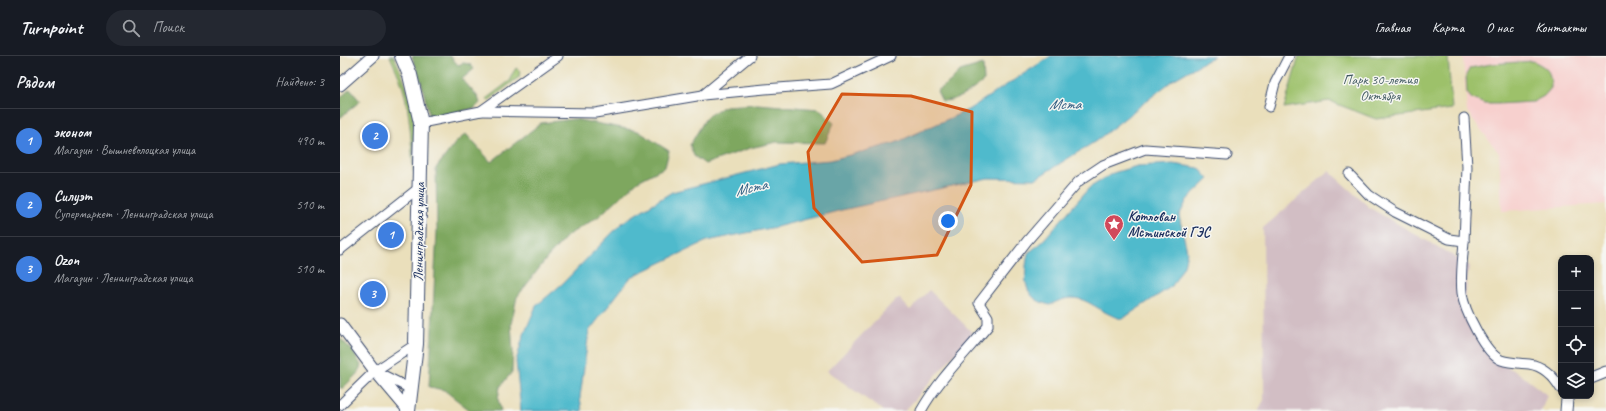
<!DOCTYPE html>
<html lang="ru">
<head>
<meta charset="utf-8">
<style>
  body { margin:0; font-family:Caveat,sans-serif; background:#242831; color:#f1f3f6 }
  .controls { position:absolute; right:12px; bottom:12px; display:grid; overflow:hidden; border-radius:8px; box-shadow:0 2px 6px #0003 }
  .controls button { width:36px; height:36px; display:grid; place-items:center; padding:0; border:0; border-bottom:1px solid #363941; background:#171b24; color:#f1f3f6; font:20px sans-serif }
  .you { position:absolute; left:608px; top:165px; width:14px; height:14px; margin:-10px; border:3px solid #fff; border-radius:50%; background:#1a73e8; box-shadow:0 0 0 6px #1a73e833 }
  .badge { display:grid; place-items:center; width:26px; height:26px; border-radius:50%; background:#1a73e8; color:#fff; font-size:13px; font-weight:700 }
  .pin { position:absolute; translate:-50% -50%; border:2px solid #fff; box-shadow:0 1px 4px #0006 }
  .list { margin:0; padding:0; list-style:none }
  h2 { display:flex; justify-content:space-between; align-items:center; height:52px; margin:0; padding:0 16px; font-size:17px }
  h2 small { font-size:13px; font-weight:400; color:#9ea1a6 }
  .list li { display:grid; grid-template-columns:26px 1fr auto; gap:12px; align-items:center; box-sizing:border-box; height:64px; padding:0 16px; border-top:1px solid #363941 }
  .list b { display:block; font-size:15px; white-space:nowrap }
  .list p { margin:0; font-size:13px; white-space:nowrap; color:#9ea1a6 }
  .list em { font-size:13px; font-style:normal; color:#9ea1a6 }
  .icon { flex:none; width:22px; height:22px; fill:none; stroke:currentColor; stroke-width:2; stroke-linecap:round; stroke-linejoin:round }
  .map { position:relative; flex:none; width:1266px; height:355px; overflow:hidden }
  header { display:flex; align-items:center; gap:24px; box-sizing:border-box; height:56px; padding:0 20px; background:#171b24; border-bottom:1px solid #363941 }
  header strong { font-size:19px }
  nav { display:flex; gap:22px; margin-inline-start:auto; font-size:14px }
  .search { width:280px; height:36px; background:#242831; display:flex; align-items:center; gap:10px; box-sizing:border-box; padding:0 14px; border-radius:22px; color:#9ea1a6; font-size:15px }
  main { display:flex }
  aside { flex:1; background:#171b24 }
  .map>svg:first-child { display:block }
  .built { fill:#f7d0ce }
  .industrial { fill:#d2bec4 }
  .green { fill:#9dc16b; stroke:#5c7864 }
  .forest { fill:#7ea75f; stroke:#4c6b5e }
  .water { fill:#50bacc; stroke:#367495 }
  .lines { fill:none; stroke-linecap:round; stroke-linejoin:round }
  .minor-casing { stroke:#3a496c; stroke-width:11 }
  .tertiary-casing { stroke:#3a496c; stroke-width:13 }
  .primary-casing { stroke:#3a496c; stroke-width:16 }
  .minor { stroke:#fff; stroke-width:9 }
  .tertiary { stroke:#fff; stroke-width:11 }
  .primary { stroke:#fff; stroke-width:14 }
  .marked { fill:#d45514; fill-opacity:0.2; stroke:#d45514; stroke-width:3; stroke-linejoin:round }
  .labels { text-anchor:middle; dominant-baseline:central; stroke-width:3; stroke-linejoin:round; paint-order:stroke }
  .park-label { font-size:14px; fill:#425b62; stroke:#f6f6f2 }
  .poi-label { font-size:14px; font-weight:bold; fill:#1b2f5e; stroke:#f6f6f2; text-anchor:start }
  .street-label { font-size:14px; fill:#1b2f5e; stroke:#f6f6f2 }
  .water-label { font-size:15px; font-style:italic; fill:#2b597f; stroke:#f6f6f2 }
</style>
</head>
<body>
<header>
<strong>Turnpoint</strong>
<div class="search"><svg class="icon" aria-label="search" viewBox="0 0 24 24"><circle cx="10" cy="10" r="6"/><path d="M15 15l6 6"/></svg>Поиск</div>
<nav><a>Главная</a><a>Карта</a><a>О нас</a><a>Контакты</a></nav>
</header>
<main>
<aside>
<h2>Рядом<small>Найдено: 3</small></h2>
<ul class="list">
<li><span class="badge" style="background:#3f7fe0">1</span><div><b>эконом</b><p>Магазин · Вышневолоцкая улица</p></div><em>490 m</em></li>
<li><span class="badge" style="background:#3f7fe0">2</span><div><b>Силуэт</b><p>Супермаркет · Ленинградская улица</p></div><em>510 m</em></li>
<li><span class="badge" style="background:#3f7fe0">3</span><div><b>Ozon</b><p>Магазин · Ленинградская улица</p></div><em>510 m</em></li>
</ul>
</aside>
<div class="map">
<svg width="1266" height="355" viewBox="0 0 1266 355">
  <rect width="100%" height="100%" fill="#f6f6f2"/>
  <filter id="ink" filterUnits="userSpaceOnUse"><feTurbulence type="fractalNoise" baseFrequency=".025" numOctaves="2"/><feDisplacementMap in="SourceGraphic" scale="8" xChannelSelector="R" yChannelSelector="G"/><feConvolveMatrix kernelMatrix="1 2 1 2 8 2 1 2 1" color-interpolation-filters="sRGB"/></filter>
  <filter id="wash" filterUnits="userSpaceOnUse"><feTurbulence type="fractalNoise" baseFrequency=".012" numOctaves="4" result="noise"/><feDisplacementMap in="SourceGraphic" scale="16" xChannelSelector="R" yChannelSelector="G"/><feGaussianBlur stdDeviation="0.9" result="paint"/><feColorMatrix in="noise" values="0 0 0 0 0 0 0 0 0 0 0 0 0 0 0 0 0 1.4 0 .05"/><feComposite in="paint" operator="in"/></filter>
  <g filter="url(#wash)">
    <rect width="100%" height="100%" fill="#eadfbb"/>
    <!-- built -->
    <polygon class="built" points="1123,0 1266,0 1266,148 1162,155 1159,97 1127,56"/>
    <!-- industrial -->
    <g class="industrial">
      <polygon points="989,115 1030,152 1129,209 1124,253 1157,307 1176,315 1207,339 1201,355 918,355 924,344 923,172"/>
      <polygon points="589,234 633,277 565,355 543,355 487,315 556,243 560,243 570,254"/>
    </g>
    <!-- green -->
    <g class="green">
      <path d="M 50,0 L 54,0 C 59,12 65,25 69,38 C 76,63 74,91 73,116 C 71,88 71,57 62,29 C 59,19 54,10 50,0 Z"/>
      <polygon points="959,0 1108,0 1112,53 1036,63 989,45 944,52"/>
      <path d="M 1193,5 C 1208,12 1211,15 1211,32 L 1204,40 L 1193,46 L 1157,48 L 1145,48 L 1132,43 L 1127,37 L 1126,19 L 1130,12 L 1151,8 Z"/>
      <polygon points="176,12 180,15 179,21 148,45 147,42 171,24 171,20"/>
    </g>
    <!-- forest -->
    <g class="forest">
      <polygon points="72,0 110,0 118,9 123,7 130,8 134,13 122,23 138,41 140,47 135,52 90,63 81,25"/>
      <path d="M 643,8 L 644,25 C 631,35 618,45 602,45 L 597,35 L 612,24 L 620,15 Z"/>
      <polygon points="10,33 20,45 0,62 0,42"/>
      <polygon points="417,48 479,53 494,67 485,87 437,86 410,92 365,108 354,100 350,89 367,60 385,50"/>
      <polygon points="234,63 298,75 329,95 325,111 298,125 258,161 228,179 207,202 177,241 171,268 173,295 172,316 160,331 158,343 161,355 131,355 104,334 89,331 97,175 96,112 116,86 126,78 151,106 201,67"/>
      <polygon points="0,282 12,294 21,309 18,317 3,332 0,332"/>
    </g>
    <!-- water -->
    <g class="water">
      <polygon points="711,0 874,0 833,24 756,85 695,123 648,122 502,154 436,171 367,185 291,221 249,275 240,341 242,355 181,355 176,305 183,281 196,250 222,228 283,166 332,136 440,108 491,104 555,87 628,54"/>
      <path d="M 833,108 L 859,112 L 869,123 L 847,144 L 839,160 L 847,195 L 844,210 L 832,230 L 782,263 C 752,255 743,230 710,249 C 681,243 684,220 688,197 L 700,188 L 749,132 L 773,117 L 797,110 Z"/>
    </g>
  </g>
  <g filter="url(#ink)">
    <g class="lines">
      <defs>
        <g id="minor">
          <polyline points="363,39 410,0"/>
          <polyline points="929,51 935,27 949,0"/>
          <polyline points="141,55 255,57 363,39 425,33 491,28 551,0"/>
          <polyline points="81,67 141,55 218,0"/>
          <path d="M 1009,118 L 1029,139 L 1055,156 L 1109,183 L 1124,185 C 1123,201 1120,221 1122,237 C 1124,254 1145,297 1161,304 C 1170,307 1179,307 1189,308 C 1203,310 1214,321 1221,333"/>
          <polyline points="1124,185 1127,111 1124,62"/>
          <polyline points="0,194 80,131"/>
          <polyline points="37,316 71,333"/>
          <polyline points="0,349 35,315 76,288"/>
          <path d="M 581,355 C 599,323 625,298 648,270 L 648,261 L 639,247 L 687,185 L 739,125 L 763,109 L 805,93 L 887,99"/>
        </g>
        <g id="tertiary">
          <polyline points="0,29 33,0"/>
          <polyline points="0,268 35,315 68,354"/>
          <polyline points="1251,322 1266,316"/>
          <polyline points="1226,355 1227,343 1230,340"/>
        </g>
        <polyline id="primary" points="62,0 70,19 81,67 76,288 68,355"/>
      </defs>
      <!-- minor casing -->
      <use href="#minor" class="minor-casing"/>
      <!-- tertiary casing -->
      <use href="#tertiary" class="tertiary-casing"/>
      <!-- primary casing -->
      <use href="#primary" class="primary-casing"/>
      <!-- minor -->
      <use href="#minor" class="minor"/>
      <!-- tertiary -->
      <use href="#tertiary" class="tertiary"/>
      <!-- primary -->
      <use href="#primary" class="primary"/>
    </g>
  </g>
  <!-- marked area -->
  <path class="marked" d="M 502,38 L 571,40 L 632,56 L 631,129 L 597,199 L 522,206 L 474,152 L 468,96 Z"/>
  <!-- icons -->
  <defs>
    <symbol id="sight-pin" viewBox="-11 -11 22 30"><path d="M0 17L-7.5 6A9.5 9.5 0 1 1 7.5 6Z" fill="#d1495b" stroke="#f6f6f2"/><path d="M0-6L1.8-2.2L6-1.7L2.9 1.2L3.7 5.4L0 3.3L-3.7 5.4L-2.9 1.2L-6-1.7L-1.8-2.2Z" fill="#fff"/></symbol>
  </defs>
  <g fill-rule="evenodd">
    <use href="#sight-pin" x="763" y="157" width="22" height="30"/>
  </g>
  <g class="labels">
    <!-- park labels -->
    <g class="park-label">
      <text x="1040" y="23">Парк 30-летия<tspan x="1040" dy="16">Октября</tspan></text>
    </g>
    <!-- poi labels -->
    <g class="poi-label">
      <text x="788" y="160">Котлован<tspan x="788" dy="16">Мстинской ГЭС</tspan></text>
    </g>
    <!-- street labels -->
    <g class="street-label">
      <text transform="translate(79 176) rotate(-89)">Ленинградская улица</text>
    </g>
    <!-- water labels -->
    <g class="water-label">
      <text x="725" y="48">Мста</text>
      <text transform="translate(411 132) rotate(-13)">Мста</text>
    </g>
  </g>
</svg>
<div class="controls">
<button>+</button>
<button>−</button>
<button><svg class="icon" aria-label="locate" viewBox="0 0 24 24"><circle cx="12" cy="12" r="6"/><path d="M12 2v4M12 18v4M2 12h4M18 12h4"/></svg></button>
<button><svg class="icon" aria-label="layers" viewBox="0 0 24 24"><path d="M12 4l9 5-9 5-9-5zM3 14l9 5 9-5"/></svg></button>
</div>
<div class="you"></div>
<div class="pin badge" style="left:51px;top:179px;background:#3f7fe0">1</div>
<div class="pin badge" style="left:35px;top:80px;background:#3f7fe0">2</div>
<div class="pin badge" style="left:33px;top:238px;background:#3f7fe0">3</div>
</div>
</main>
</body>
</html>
